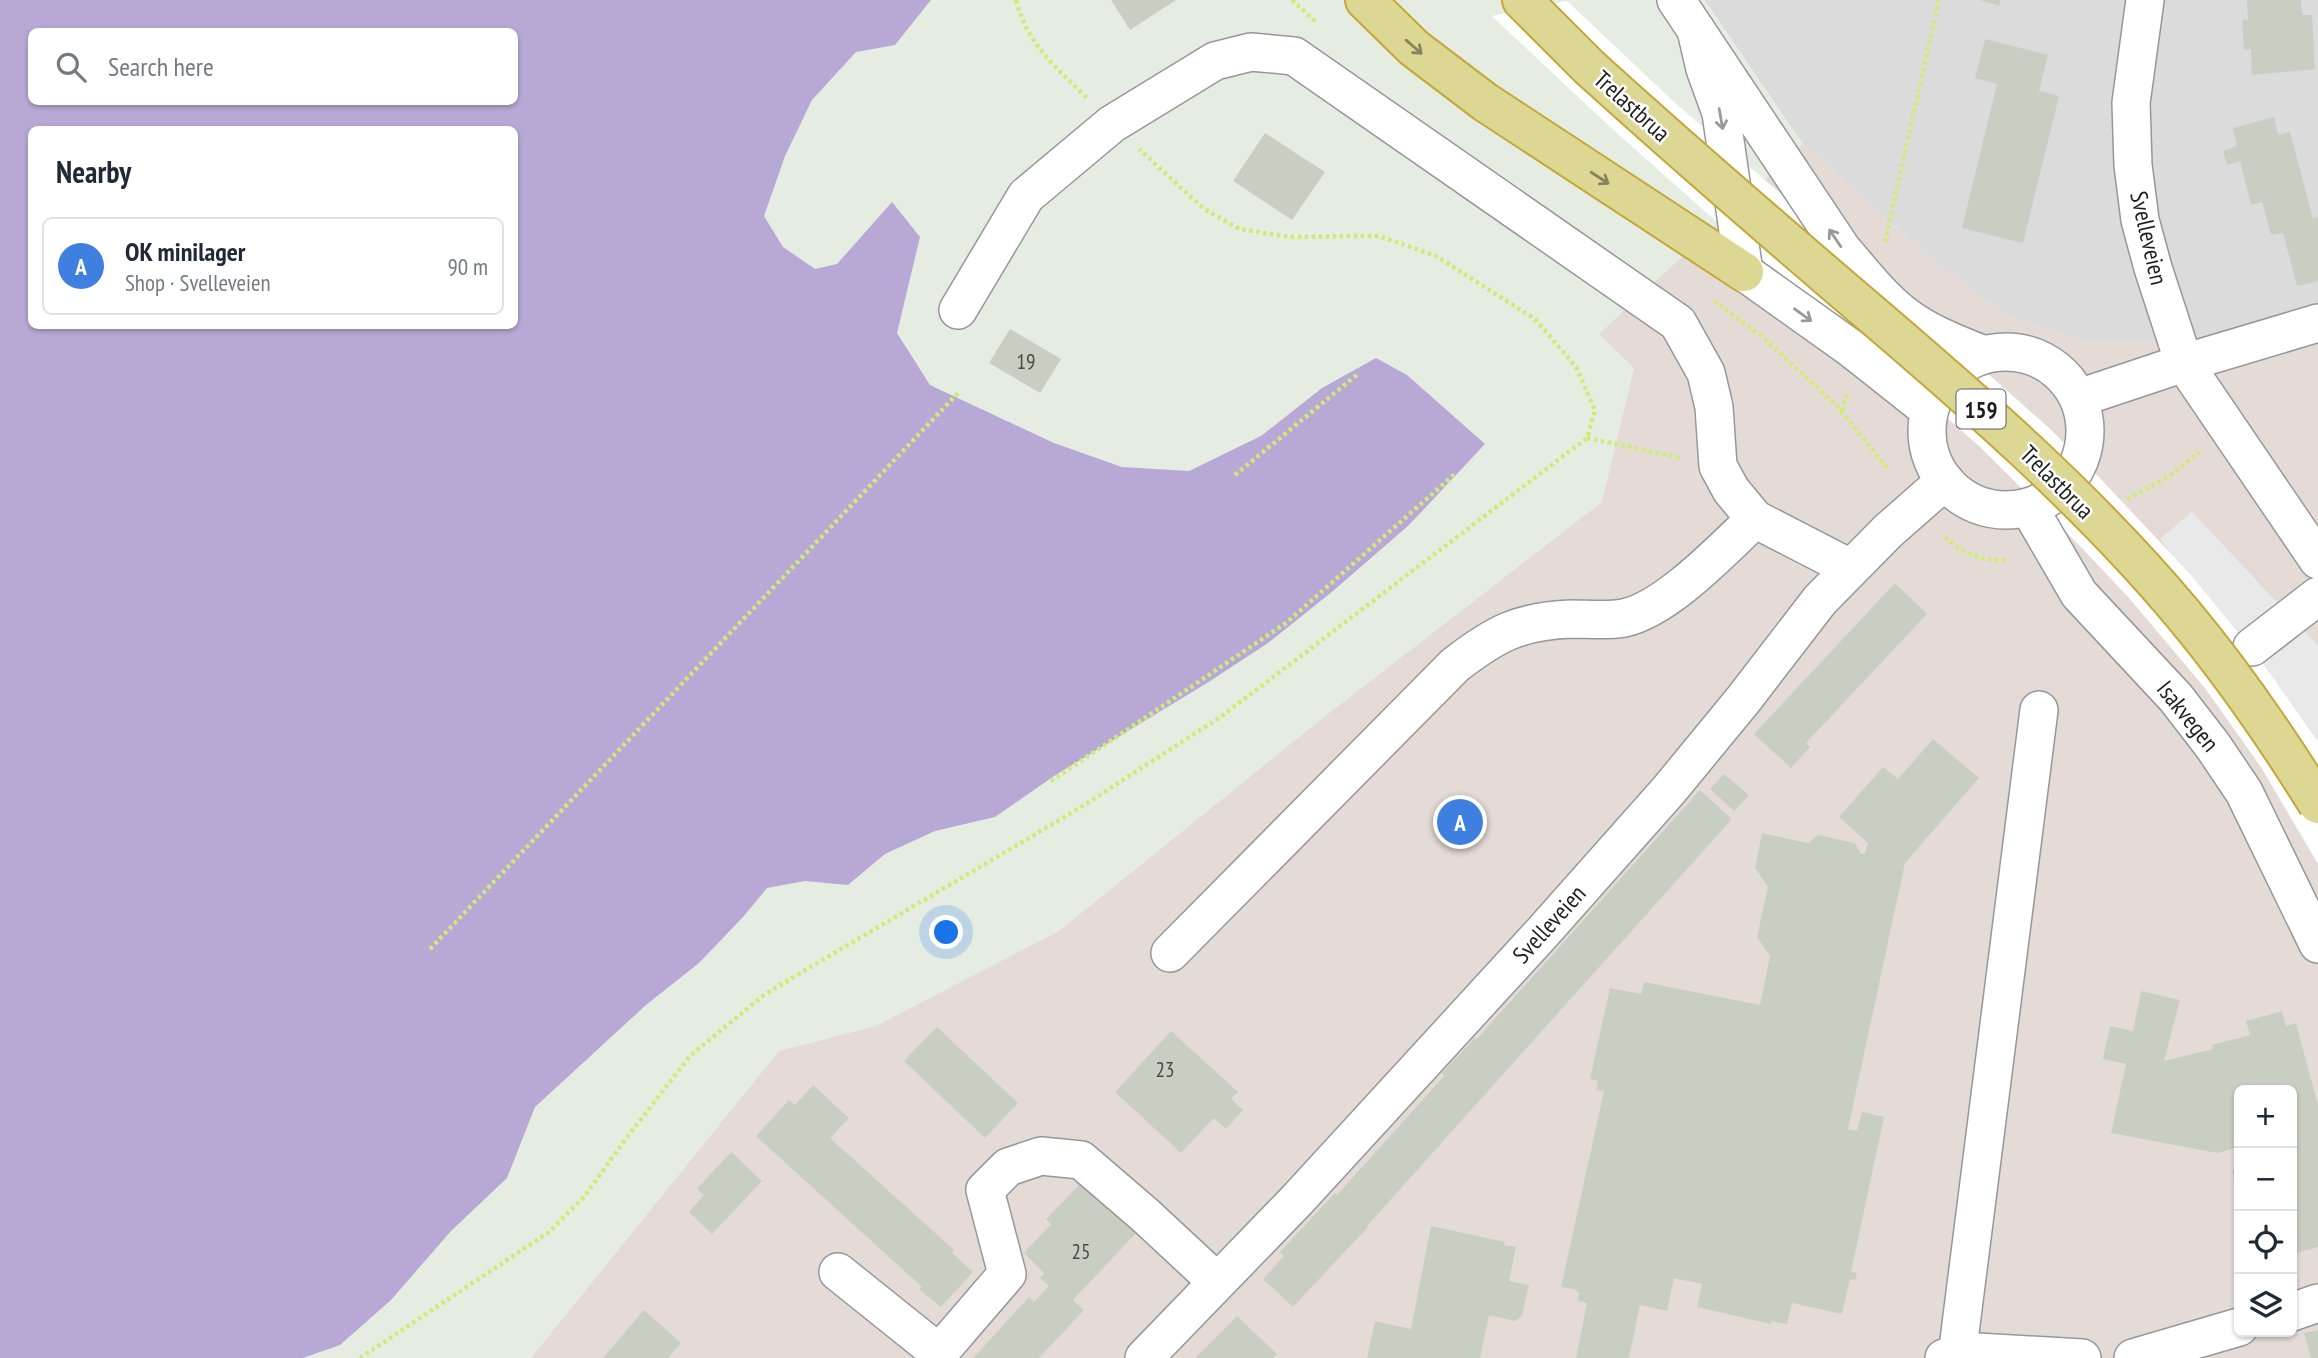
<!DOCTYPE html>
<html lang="en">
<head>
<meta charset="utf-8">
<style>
  body { margin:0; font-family:"PT Sans Narrow",sans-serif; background:#f6f6f7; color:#1f2937 }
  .controls { position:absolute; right:21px; bottom:21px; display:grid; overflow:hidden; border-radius:10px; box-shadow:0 2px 5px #0004 }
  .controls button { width:63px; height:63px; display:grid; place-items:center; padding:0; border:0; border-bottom:2px solid #e0e1e3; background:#fff; color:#1f2937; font:35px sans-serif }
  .you { position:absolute; left:947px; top:933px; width:24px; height:24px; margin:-18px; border:5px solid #fff; border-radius:50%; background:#1a73e8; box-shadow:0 0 0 10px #1a73e833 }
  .badge { display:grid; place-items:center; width:46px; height:46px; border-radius:50%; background:#7c3aed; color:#fff; font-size:23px; font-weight:700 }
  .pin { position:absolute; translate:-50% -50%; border:4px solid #fff; box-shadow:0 2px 7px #0006 }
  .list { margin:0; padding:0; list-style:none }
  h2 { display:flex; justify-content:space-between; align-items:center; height:91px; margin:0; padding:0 28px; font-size:30px }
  h2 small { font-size:23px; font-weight:400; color:#747a83 }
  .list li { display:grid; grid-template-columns:46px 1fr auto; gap:21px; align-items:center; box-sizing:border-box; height:98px; margin:0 14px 14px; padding:0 14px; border:2px solid #e0e1e3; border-radius:10px }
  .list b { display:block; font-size:26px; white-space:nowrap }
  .list p { margin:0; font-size:23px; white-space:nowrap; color:#747a83 }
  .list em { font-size:23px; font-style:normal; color:#747a83 }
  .icon { flex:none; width:38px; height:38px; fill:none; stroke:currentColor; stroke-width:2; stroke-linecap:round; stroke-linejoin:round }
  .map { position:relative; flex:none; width:2318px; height:1358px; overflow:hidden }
  .search { position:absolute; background:#fff; box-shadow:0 2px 5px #0004; left:28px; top:28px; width:490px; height:77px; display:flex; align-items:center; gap:18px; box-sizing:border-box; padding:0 24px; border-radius:10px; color:#747a83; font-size:26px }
  .panel { position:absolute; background:#fff; box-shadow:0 2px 5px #0004; left:28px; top:126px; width:490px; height:203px; border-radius:10px }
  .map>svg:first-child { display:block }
  .residential { fill:#dadbda }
  .industrial { fill:#e5dbd6; fill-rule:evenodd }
  .parking { fill:#e9e9e9 }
  .water { fill:#b8a8d6; fill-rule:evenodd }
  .pier { fill:#fff }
  .building { fill:#c8cfc2 }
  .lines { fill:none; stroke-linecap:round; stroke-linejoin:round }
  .minor-casing { stroke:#979797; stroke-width:40 }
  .highway-casing { stroke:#c5a636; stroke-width:42 }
  .path { stroke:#d0ea77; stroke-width:4.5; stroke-dasharray:3.5 3.5; stroke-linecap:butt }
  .minor { stroke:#fff; stroke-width:37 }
  .highway { stroke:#dcd893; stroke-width:38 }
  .highway-bridge-casing { stroke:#c5a636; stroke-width:42; stroke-linecap:butt }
  .highway-bridge { stroke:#dcd893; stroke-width:38 }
  .oneway { stroke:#86845e }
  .oneway2 { stroke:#999 }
  .labels { text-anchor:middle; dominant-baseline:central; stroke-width:5; stroke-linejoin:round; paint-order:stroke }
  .number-label { font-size:21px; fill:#484a46 }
  .shield { fill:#fff; stroke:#616161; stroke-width:2 }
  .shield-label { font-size:23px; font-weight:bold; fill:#1d1d1d }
  .street-label { font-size:24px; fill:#1d1d1d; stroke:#fff }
</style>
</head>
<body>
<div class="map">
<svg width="2318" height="1358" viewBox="0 0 2318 1358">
  <rect width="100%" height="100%" fill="#e5ede3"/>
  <!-- residential -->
  <polygon class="residential" points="1705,0 2318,0 2318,314 2248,332 2164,341 2084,340 2008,315 1942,268 1803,144"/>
  <!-- industrial -->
  <path class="industrial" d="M 1803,144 L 1942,268 L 2008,315 L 2084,340 L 2164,341 L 2248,332 L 2318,314 L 2318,1358 L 531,1358 L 779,1051 L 876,1026 L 1059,931 L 1319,721 L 1602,502 L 1634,368 L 1599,334 ZM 2239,1090 L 2292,1090 L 2292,1332 L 2239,1332 Z"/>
  <!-- parking -->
  <polygon class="parking" points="2192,512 2318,646 2318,749 2160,539"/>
  <!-- water -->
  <path class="water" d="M 0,0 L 931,0 L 895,45 L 856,52 L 812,100 L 785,156 L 764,216 L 783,247 L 815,269 L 837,264 L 892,202 L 920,237 L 897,333 L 930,385 L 1054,443 L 1122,467 L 1189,471 L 1261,436 L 1322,388 L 1376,358 L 1407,375 L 1485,444 L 1409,525 L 1333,591 L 1268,643 L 1207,683 L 1054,776 L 995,817 L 935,831 L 885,854 L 848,885 L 805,881 L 767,888 L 743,917 L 699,963 L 646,1005 L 535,1107 L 507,1178 L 451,1231 L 391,1300 L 340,1345 L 303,1358 L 0,1358 ZM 32,32 L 514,32 L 514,102 L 32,102 ZM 32,130 L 514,130 L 514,326 L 32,326 Z"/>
  <!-- pier -->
  <polygon class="pier" points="1567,1 1674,102 1921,314 2049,428 2097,475 2191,575 2261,661 2318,742 2318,864 2261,767 2205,688 2129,598 2081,547 1979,446 1911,386 1709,215 1609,126 1492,16"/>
  <!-- building -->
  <g class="building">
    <polygon points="1111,0 1176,0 1130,30"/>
    <polygon points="1980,0 2001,0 1999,6"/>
    <polygon points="2247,0 2301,0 2302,15 2312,15 2315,69 2252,75 2251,49 2244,50 2242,20 2248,20"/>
    <polygon points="1985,39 2048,55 2039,91 2059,96 2023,243 1962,228 1997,84 1975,78"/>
    <polygon points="2274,117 2278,135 2290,132 2313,219 2318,217 2318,281 2297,286 2283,233 2271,235 2262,202 2251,205 2240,161 2227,165 2223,151 2237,146 2233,128"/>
    <polygon points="1265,133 1325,172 1292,220 1233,181"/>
    <polygon points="1010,329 1061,359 1040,393 989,363"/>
    <polygon points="1895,583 1927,614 1806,743 1810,747 1791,768 1754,734"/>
    <polygon points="1933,739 1979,778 1905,863 1848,1129 1857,1131 1862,1112 1884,1117 1851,1272 1857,1273 1855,1280 1850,1279 1842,1314 1792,1303 1787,1324 1771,1321 1771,1324 1697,1307 1702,1284 1674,1278 1667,1311 1640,1305 1629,1358 1576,1358 1587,1303 1578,1301 1579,1292 1576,1292 1577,1290 1561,1287 1604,1091 1596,1090 1598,1081 1590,1079 1610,988 1641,994 1644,982 1760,1005 1770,956 1757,937 1768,887 1755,868 1762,833 1808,843 1818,835 1855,843 1861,854 1865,854 1868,843 1839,817 1883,767 1898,779"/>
    <polygon points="1724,774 1749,795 1734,811 1710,789"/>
    <polygon points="1700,790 1732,819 1367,1226 1368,1227 1293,1307 1263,1279 1284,1256 1280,1252 1335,1193 1337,1195 1444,1076 1442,1073 1475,1038 1476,1040"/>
    <polygon points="2141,991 2180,1000 2164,1061 2213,1049 2212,1045 2250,1035 2246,1021 2282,1011 2286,1026 2296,1023 2318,1105 2318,1247 2292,1254 2292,1090 2239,1090 2239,1147 2217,1153 2111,1133 2126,1064 2103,1059 2110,1026 2133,1031"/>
    <polygon points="937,1027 1018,1103 985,1138 904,1061"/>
    <polygon points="1171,1031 1238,1092 1231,1099 1243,1110 1226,1129 1214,1118 1181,1153 1115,1092"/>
    <polygon points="813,1085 849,1118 830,1138 954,1250 952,1253 973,1272 941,1307 919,1289 922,1287 756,1136 789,1100 795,1105"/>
    <polygon points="731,1152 762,1181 712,1234 689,1212 704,1195 697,1189"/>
    <polygon points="2239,1168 2239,1193 2238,1193 2232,1170"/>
    <polygon points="1084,1180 1138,1231 1073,1300 1084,1310 1039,1358 973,1358 1029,1297 1034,1302 1049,1286 1040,1278 1044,1273 1024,1253 1051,1224 1046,1219"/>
    <polygon points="1431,1226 1505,1242 1504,1245 1516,1247 1509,1281 1529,1285 1522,1316 1515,1321 1489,1315 1480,1358 1367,1358 1375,1321 1411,1329"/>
    <polygon points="644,1310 681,1343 668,1358 603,1358"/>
    <polygon points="1237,1316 1277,1354 1273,1358 1195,1358"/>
    <polygon points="2318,1330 2318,1358 2311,1358 2304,1333"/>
  </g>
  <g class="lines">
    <defs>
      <g id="minor">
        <path d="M 1676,0 L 1842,249 C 1861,271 1880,296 1903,314 C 1926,332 1954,343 1982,354"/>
        <polyline points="2145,0 2131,103 2133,165 2140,220 2153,268 2184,363 2318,560"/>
        <polyline points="1696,30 1705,69 1721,113 1744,272 1852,349 1929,410"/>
        <polyline points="958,310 1026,196 1112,124 1215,61 1251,52 1294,56 1678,323 1706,373 1714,407 1718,466 1731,490 1755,519 1850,568"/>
        <circle cx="2006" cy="431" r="79"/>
        <polyline points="2079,398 2184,363 2318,323"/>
        <polyline points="2029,508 2079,594 2176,698 2213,746 2244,792 2318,944"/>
        <polyline points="2252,647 2318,596"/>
        <path d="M 1170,953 L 1455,665 C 1495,634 1519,621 1571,619 C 1588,619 1608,621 1624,618 C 1667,609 1723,549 1755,519"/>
        <polyline points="838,1272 939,1353 1007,1274 985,1190 1008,1167 1041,1156 1081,1160 1145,1215 1217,1282"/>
        <polyline points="2292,1312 2318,1303"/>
        <polyline points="1957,1356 2039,710"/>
        <polyline points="1144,1358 1297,1200 1542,933 1669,790 1743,700 1820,600 1888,531 1945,481"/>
        <polyline points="1944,1358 1977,1352 2082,1358"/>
        <polyline points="2133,1358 2239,1327"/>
      </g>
      <g id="highway">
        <polyline points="1365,0 1414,48 1485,102 1744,272"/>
        <polyline points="1522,0 1589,67"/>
      </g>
    </defs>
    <!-- minor casing -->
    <use href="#minor" class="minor-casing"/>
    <!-- highway casing -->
    <use href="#highway" class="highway-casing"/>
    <!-- path -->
    <g class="path">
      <path d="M 1016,0 C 1028,46 1056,67 1088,99"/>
      <polyline points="1292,0 1317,23"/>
      <polyline points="1885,242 1939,0"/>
      <polyline points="1714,301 1765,339 1838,407 1889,470"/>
      <polyline points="1842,411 1848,392"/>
      <polyline points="1587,438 1682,458"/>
      <polyline points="1235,475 1359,373"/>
      <polyline points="2127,499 2169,476 2199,452"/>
      <path d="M 1945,537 C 1962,553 1983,562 2007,560"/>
      <polyline points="1051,781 1286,623 1456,473"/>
      <polyline points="430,949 959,392"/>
      <polyline points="360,1358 549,1232 584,1197 624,1141 690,1056 765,994 1078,809 1222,716 1587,438 1595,410 1576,367 1535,319 1436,256 1379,236 1289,237 1240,229 1204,209 1139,149"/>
    </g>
    <!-- minor -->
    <use href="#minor" class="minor"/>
    <!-- highway -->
    <use href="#highway" class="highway"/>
    <defs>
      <path id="highway-bridge" d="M 1589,67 C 1676,146 1765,223 1855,300 C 1970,398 2086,498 2183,614 C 2233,674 2277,738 2318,804"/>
    </defs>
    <!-- highway-bridge casing -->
    <use href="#highway-bridge" class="highway-bridge-casing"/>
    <!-- highway-bridge -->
    <use href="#highway-bridge" class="highway-bridge"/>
  </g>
  <!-- one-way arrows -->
  <defs><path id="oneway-shaft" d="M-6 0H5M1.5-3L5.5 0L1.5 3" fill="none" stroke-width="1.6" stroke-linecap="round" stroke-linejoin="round" transform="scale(1.75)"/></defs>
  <g class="oneway">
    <use href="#oneway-shaft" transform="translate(1414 47) rotate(41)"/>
    <use href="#oneway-shaft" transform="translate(1600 178) rotate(33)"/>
  </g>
  <g class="oneway2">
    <use href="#oneway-shaft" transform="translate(1721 119) rotate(80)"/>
    <use href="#oneway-shaft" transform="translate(1835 238) rotate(-124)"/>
    <use href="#oneway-shaft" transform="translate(1803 315) rotate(36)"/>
  </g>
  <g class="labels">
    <!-- number labels -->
    <g class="number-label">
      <text x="1026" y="361">19</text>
      <text x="1165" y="1069">23</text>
      <text x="1081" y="1251">25</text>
    </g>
    <!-- shield labels -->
    <rect class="shield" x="1956.5" y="389.5" width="49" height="39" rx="5"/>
    <g class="shield-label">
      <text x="1981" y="409">159</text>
    </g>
    <!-- street labels -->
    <g class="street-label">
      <text transform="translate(1632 106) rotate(42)">Trelastbrua</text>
      <text transform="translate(2149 238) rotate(77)">Svelleveien</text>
      <text transform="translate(2057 482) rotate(45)">Trelastbrua</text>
      <text transform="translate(2188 716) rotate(51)">Isakvegen</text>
      <text transform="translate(1549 924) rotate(-48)">Svelleveien</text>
    </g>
  </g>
</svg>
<div class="controls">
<button>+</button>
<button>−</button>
<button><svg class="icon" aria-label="locate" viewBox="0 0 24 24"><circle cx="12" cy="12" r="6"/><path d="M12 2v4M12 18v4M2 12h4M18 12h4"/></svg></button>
<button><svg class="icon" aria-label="layers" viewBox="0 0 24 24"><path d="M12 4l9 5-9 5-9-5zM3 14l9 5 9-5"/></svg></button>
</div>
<div class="you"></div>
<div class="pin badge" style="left:1460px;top:822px;background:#3f7fe0">A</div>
<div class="search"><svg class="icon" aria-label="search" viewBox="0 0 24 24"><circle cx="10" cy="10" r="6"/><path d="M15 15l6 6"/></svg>Search here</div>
<section class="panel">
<h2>Nearby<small></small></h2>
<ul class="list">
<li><span class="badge" style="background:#3f7fe0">A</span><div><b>OK minilager</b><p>Shop · Svelleveien</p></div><em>90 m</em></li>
</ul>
</section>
</div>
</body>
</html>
